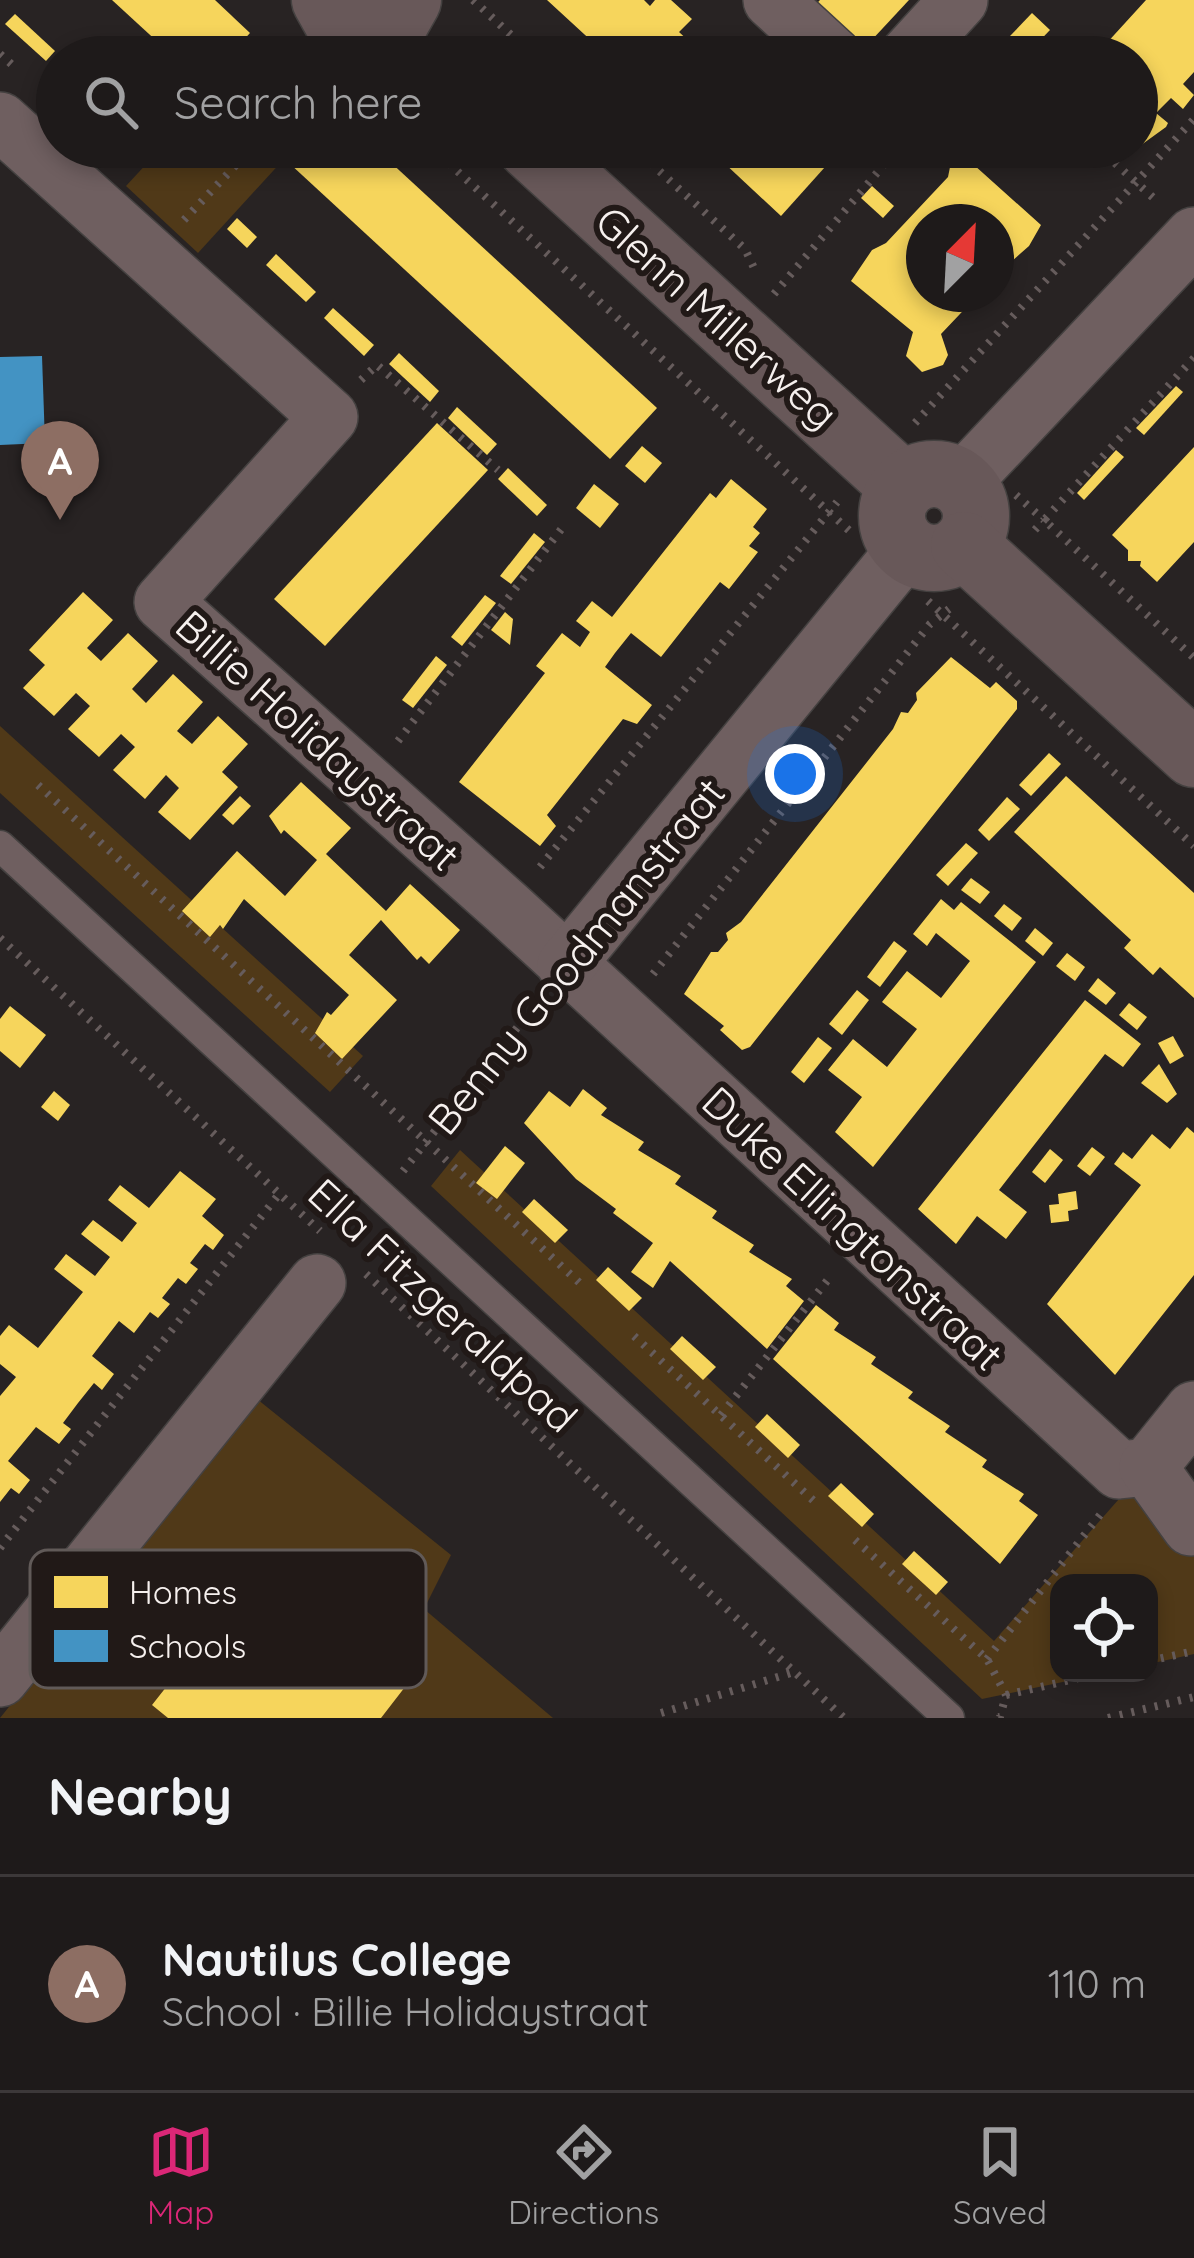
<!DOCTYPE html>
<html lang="en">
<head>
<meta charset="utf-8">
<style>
  body { margin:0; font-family:Quicksand,sans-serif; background:#2b2727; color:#f1f3f6 }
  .controls { position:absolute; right:36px; bottom:36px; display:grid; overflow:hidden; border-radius:24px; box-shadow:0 6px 18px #0003 }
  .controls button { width:108px; height:108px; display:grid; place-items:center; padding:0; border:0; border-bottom:3px solid #3c3839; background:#1e1a1a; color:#f1f3f6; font:60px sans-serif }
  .compass { position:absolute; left:906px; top:204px; width:108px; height:108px; border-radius:50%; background:#1e1a1a; box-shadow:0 6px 18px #0003; rotate:24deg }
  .you { position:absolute; left:795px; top:774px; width:42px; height:42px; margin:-30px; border:9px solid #fff; border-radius:50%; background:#1a73e8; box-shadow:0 0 0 18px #1a73e833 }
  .badge { display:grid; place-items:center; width:78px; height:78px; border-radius:50%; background:#db2777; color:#fff; font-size:39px; font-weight:700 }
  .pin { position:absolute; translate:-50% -99px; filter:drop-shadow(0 3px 6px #0008) }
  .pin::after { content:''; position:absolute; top:63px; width:42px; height:36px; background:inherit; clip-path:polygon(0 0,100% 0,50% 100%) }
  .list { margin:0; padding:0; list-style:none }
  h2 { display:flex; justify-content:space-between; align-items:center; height:156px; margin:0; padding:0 48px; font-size:51px }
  h2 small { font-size:39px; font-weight:400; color:#a1a1a2 }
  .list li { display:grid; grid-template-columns:78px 1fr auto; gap:36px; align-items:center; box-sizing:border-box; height:216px; padding:0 48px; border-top:3px solid #3c3839 }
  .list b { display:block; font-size:45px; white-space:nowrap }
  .list p { margin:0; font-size:39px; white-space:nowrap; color:#a1a1a2 }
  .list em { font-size:39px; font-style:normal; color:#a1a1a2 }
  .icon { flex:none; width:66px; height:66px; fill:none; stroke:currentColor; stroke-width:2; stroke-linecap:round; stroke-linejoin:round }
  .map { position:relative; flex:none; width:1194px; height:1718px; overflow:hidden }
  .search { position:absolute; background:#1e1a1a; box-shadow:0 6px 18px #0003; left:36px; right:36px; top:36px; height:132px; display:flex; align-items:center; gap:30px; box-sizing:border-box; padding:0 42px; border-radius:66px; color:#a1a1a2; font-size:45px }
  .sheet { height:372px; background:#1e1a1a }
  nav { display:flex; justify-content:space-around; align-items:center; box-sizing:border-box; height:168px; border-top:3px solid #3c3839; background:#1e1a1a; font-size:33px; color:#a1a1a2 }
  nav a { display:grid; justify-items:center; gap:6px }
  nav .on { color:#db2777 }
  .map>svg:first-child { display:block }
  .green { fill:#503918 }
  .homes { fill:#f6d55c }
  .schools { fill:#4393c3 }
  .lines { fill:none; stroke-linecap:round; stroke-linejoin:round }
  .lane-casing { stroke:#444140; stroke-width:33 }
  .street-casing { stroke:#444140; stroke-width:60 }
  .secondary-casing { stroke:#444140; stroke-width:69 }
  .path { stroke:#665c5c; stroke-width:8; stroke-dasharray:3 9; stroke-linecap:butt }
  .lane { stroke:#6f5f60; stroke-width:30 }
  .street { stroke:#6f5f60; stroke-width:57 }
  .secondary { stroke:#685859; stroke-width:66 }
  .labels { text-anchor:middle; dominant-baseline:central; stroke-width:12; stroke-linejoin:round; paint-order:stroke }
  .street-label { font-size:42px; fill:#f6f0ee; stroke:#211917 }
  .key { fill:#211917; stroke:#615a58; stroke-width:3 }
  .key-label { font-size:33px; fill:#f6f0ee }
</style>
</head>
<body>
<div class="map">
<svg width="1194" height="1718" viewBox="0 0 1194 1718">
  <rect width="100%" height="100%" fill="#282323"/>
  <!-- green -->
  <g class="green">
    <polygon points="162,147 295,147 198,253 126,186"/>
    <polygon points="0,726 363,1056 330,1092 0,793"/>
    <polygon points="460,1150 994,1641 1126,1491 1194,1548 1194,1654 1149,1664 1149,1583 1059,1583 1059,1673 1106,1673 982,1699 431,1186"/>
    <polygon points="257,1399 451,1555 424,1609 553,1718 0,1718"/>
  </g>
  <!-- homes -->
  <g class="homes">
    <polygon points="112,0 215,0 250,33 228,57 174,57"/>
    <polygon points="547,0 644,0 650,6 655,0 671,0 692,19 679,32 706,57 609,57"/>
    <polygon points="820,0 909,0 856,57 801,20"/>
    <polygon points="1146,0 1194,0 1194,72 1183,84 1194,95 1183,109 1171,98 1156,113 1168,123 1166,127 1137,148 1137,57 1094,57"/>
    <polygon points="1032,13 1050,30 1028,53 1010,36"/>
    <polygon points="15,14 55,51 46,61 5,24"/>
    <polygon points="303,147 374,147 657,408 610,459 289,163"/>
    <polygon points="707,147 803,147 825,167 781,216"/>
    <polygon points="954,147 1041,225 1029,246 996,275 996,222 924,222 924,294 988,294 983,300 978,295 941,334 948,355 943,365 922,372 906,356 913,332 851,281 872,250 886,243 948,177"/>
    <polygon points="872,186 894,206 883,218 861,198"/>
    <polygon points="237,218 257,237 247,248 227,229"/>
    <polygon points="276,254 316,292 306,302 266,265"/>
    <polygon points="333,308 374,345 364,356 324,318"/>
    <polygon points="399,353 439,391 430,402 389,364"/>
    <polygon points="1176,386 1183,392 1144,435 1136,428"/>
    <polygon points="457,407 497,444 487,455 448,418"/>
    <polygon points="437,423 488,470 325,646 274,599"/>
    <polygon points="642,446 662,463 645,483 625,466"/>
    <polygon points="1194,447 1194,542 1157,582 1140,566 1141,561 1128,561 1128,550 1112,535"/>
    <polygon points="1116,450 1124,457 1084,500 1077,493"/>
    <polygon points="508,468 547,505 537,516 498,479"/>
    <polygon points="731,479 767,509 753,527 760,533 749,546 758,552 729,589 720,582 661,657 631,633 615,653 605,667 652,705 637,724 623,719 547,815 556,826 540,846 459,782 545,673 536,666 562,633 580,647 590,632 576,621 592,601 612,617 710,493 716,498"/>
    <polygon points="594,484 619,504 600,528 576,508"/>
    <polygon points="534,533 545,542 511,584 500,576"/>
    <polygon points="83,592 113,620 87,648 101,661 128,633 158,661 132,689 146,703 173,674 203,702 177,731 192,744 218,716 248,744 222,772 238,787 190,840 158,812 179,788 166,775 145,799 113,770 135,747 121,734 99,757 68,729 90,706 76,693 54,716 23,688 45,665 29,650"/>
    <polygon points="485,595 496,603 462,646 451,637"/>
    <polygon points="505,612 513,619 510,645 491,630"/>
    <polygon points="436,656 447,665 413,708 402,700"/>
    <polygon points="951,657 990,688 996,682 1017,701 1017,709 750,1047 742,1050 720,1030 724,1026 684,994 711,952 718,952 728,940 726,933 741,922 893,729 901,712 908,713 917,700 916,693"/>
    <polygon points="1049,753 1061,764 1031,796 1019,785"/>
    <polygon points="1066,776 1194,893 1194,998 1160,967 1153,975 1124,948 1131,940 1014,832"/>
    <polygon points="301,782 351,828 326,854 386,911 410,884 460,930 429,964 421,956 417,960 381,920 349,955 397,1000 342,1059 315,1033 327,1012 331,1015 349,995 244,899 223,929 220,925 210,937 182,911 237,851 285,896 317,860 284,830 281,834 269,816"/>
    <polygon points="240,796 251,806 233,825 222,815"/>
    <polygon points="1007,797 1020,809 989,841 978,830"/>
    <polygon points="966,843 978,853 948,886 936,875"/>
    <polygon points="971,878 990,892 980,904 961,890"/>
    <polygon points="941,899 954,910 961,902 1036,962 873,1167 835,1132 862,1097 828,1070 853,1039 887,1067 917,1029 882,1002 907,971 941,998 970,961 936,933 927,946 913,934"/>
    <polygon points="1004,904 1022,918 1012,931 994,916"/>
    <polygon points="1035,928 1053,943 1043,956 1025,941"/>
    <polygon points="894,941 907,951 880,987 867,977"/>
    <polygon points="1067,953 1085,967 1075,981 1056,966"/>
    <polygon points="1098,978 1116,993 1106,1005 1088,991"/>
    <polygon points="857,990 869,1000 842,1035 829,1024"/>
    <polygon points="1085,1000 1141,1044 1123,1067 1105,1054 999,1190 1027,1212 1006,1239 977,1216 956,1244 918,1209"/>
    <polygon points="1129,1003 1147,1017 1137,1030 1119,1015"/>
    <polygon points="10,1006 46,1035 20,1068 0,1051 0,1019"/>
    <polygon points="1173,1036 1184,1056 1170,1064 1158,1043"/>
    <polygon points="818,1037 832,1048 804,1083 791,1072"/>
    <polygon points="1159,1064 1177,1094 1167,1103 1141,1083"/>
    <polygon points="583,1089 607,1108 601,1115 644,1142 638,1150 681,1176 675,1184 717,1211 712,1218 754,1245 749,1252 792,1279 786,1286 804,1301 767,1349 670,1261 653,1288 631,1272 653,1243 613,1213 616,1209 576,1179 524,1123 549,1091 570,1107"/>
    <polygon points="54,1091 70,1105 58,1121 41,1107"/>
    <polygon points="1187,1127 1194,1133 1194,1275 1115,1375 1047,1304 1141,1185 1114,1164 1123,1152 1132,1159 1152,1134 1170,1149"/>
    <polygon points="505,1146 525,1163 497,1199 476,1183"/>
    <polygon points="1092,1147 1105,1157 1090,1176 1077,1166"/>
    <polygon points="1050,1149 1063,1160 1045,1183 1032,1172"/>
    <polygon points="180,1171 216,1199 202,1216 224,1235 213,1250 205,1244 190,1263 198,1269 186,1284 178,1278 162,1298 170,1304 158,1318 150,1312 134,1333 119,1321 92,1356 114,1374 102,1390 94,1383 78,1403 63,1423 71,1429 59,1444 36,1427 8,1461 30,1480 19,1494 11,1488 0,1502 0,1396 16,1377 0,1364 0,1336 9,1325 38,1348 83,1292 54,1269 66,1254 95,1276 110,1257 81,1234 93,1220 122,1242 137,1223 108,1200 120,1185 149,1208"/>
    <polygon points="1076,1191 1078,1209 1068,1211 1069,1221 1051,1223 1049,1205 1059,1204 1058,1194"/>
    <polygon points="534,1199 568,1230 555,1243 522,1212"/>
    <polygon points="608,1267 642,1298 629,1311 596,1280"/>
    <polygon points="816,1305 839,1323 834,1330 876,1357 871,1364 913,1392 908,1398 950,1426 945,1432 987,1460 982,1467 1024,1494 1019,1501 1038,1515 1000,1564 773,1359"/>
    <polygon points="682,1336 716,1367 703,1380 670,1349"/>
    <polygon points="767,1414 800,1445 788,1458 755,1427"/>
    <polygon points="841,1483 874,1514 862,1527 828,1496"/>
    <polygon points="914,1551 948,1582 936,1595 902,1564"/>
    <polygon points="325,1559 384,1606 363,1633 415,1674 381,1718 168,1718 152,1705 193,1653 165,1631 212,1572 269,1616 274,1610 281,1615"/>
  </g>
  <!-- schools -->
  <polygon class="schools" points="42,356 45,443 0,445 0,357"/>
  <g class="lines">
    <defs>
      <polyline id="lane" points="0,846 949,1718"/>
      <g id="street">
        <polyline points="772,0 834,57"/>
        <polyline points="907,57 959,0"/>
        <polyline points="0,121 329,417 163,602 507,908 1119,1470 1148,1467"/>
        <polyline points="961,483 1194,236"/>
        <polyline points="566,965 907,548"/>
        <polyline points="1191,1527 1148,1467 1194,1410"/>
        <polyline points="0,1678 317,1283"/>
      </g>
      <g id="secondary">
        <polyline points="325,0 339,25 363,34 395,23 408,0"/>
        <polyline points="531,147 903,486"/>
        <circle cx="934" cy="516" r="42"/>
        <polyline points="964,545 1194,754"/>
      </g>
    </defs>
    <!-- lane casing -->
    <use href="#lane" class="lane-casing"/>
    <!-- street casing -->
    <use href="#street" class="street-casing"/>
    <!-- secondary casing -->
    <use href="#secondary" class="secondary-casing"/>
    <!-- path -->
    <g class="path">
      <polyline points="473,0 535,57"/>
      <polyline points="0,54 17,69"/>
      <polyline points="431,147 854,535"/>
      <polyline points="633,147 745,249 754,268"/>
      <polyline points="1097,147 1158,202"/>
      <polyline points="184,220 253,147"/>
      <polyline points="774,294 899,147"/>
      <polyline points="1194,358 1044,520 1194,658"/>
      <polyline points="361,380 377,365 498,470"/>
      <polyline points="915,423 1194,119"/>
      <polyline points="1016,495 1044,520 1031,534"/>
      <polyline points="928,601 1194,846"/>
      <polyline points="398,741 566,523"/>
      <polyline points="38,785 583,1286"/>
      <polyline points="540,867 837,502"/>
      <polyline points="0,938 320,1231"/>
      <polyline points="653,974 930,624 949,609"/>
      <polyline points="403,1171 536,1004"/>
      <polyline points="366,1274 844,1718"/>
      <polyline points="634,1336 815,1502"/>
      <polyline points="721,1415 830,1277"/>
      <polyline points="855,1540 987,1659 1006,1695 1000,1717 994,1718"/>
      <polyline points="0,1548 279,1194"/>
      <polyline points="987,1659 1100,1515"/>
      <polyline points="1149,1661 1194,1651"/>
      <polyline points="1006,1695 1100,1673"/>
      <polyline points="661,1713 794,1672"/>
      <polyline points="1108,1718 1194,1697"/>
    </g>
    <!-- lane -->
    <use href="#lane" class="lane"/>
    <!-- street -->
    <use href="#street" class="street"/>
    <!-- secondary -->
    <use href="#secondary" class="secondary"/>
  </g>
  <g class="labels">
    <!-- street labels -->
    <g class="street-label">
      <text transform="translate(717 317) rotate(42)">Glenn Millerweg</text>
      <text transform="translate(318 740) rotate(42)">Billie Holidaystraat</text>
      <text transform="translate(576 956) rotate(-51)">Benny Goodmanstraat</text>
      <text transform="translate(853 1228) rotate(43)">Duke Ellingtonstraat</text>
      <text transform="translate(443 1305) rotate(43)">Ella Fitzgeraldpad</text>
    </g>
  </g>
  <!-- legend -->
  <rect x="30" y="1550" width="396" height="138" rx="18" class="key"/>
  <rect x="54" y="1576" width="54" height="32" fill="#f6d55c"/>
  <rect x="54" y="1630" width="54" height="32" fill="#4393c3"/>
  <g class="key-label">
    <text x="129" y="1604">Homes</text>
    <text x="129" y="1658">Schools</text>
  </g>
</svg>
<div class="controls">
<button><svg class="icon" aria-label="locate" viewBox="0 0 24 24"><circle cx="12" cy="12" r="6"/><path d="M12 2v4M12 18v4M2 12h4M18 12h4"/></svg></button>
</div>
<svg class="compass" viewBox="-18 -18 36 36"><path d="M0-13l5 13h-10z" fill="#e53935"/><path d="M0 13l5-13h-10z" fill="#a1a1a2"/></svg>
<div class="you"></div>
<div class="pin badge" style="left:60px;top:520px;background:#8d6e63">A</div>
<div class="search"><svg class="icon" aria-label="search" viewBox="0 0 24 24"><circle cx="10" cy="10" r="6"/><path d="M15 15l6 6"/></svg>Search here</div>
</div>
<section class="sheet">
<h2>Nearby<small></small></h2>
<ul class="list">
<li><span class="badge" style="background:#8d6e63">A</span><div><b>Nautilus College</b><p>School · Billie Holidaystraat</p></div><em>110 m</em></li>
</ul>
</section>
<nav>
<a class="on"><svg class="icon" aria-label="map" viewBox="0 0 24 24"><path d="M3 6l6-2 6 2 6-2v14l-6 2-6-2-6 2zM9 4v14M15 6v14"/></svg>Map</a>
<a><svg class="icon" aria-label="directions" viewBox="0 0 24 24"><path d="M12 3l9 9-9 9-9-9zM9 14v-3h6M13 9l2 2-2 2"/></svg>Directions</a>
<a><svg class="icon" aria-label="saved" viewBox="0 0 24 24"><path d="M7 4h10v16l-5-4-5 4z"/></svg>Saved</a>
</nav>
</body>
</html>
